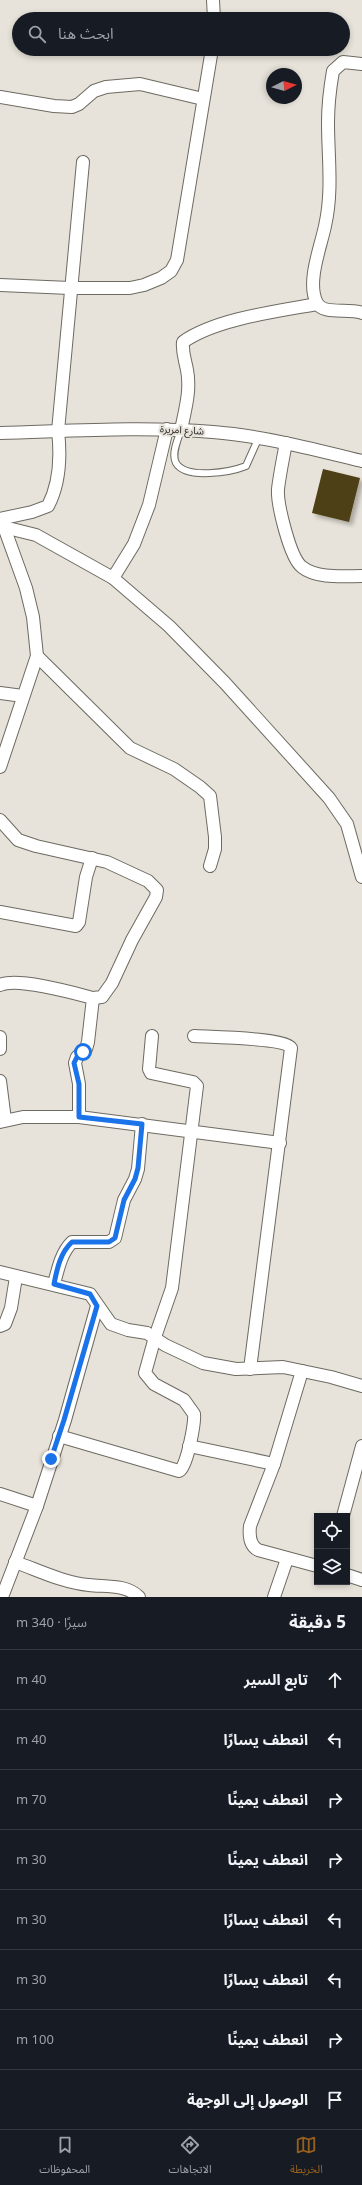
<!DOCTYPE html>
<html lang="ar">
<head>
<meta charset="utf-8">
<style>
  body { margin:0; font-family:Georgia,"Noto Sans Arabic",serif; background:#242831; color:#f1f3f6; direction:rtl }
  .controls { position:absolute; right:12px; bottom:12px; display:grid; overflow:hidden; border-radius:0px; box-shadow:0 2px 6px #0003 }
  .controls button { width:36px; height:36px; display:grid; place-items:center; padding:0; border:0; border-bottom:1px solid #363941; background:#171b24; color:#f1f3f6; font:20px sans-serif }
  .compass { position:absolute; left:266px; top:68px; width:36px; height:36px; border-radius:50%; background:#171b24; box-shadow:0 2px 6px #0003; rotate:84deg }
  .stop { position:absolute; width:12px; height:12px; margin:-9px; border:3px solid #1a73e8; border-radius:50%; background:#fff }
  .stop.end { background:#1a73e8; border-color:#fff; box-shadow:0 1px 4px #0008 }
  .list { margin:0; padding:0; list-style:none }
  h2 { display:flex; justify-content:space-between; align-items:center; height:52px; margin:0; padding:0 16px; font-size:17px }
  h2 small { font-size:13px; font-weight:400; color:#9ea1a6 }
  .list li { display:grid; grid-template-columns:26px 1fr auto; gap:12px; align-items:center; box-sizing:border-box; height:60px; padding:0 16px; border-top:1px solid #363941 }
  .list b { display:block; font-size:15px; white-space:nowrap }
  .list em { font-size:13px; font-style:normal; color:#9ea1a6 }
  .icon { flex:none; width:22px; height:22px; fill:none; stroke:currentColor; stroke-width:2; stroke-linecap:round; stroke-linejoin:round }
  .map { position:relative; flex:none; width:362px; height:1597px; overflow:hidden; direction:ltr }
  .search { position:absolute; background:#171b24; box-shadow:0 2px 6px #0003; left:12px; right:12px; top:12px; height:44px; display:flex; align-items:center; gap:10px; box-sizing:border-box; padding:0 14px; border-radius:22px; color:#9ea1a6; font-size:15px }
  .sheet { height:532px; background:#171b24 }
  nav { display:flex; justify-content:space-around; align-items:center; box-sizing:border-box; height:56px; border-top:1px solid #363941; background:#171b24; font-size:11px; color:#9ea1a6 }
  nav a { display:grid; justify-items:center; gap:2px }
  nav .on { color:#98601c }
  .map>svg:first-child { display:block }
  .building { fill:#4e4012; filter:url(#shadow) }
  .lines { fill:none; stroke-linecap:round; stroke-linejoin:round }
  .lane-casing { stroke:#6d6a61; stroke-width:8 }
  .street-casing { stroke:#6d6a61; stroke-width:14 }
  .lane { stroke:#fff; stroke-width:6 }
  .street { stroke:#fff; stroke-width:12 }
  .route { stroke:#1a73e8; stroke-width:5 }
  .labels { text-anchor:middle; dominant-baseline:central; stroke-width:4; stroke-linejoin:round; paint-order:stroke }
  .street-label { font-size:10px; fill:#252420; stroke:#e7e3da }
</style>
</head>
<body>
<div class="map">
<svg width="362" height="1597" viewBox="0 0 362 1597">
  <defs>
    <filter id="shadow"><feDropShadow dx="3.5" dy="3.5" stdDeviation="2" flood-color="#0004"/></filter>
  </defs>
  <rect width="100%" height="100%" fill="#e7e3da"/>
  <!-- building -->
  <polygon class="building" points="323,469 360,478 349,522 312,513"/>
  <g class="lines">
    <defs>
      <path id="lane" d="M 181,430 C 178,439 171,454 176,463 C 186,480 231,472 246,466 L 259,437"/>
      <g id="street">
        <polyline points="213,0 214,19"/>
        <path d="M 362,64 L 343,62 L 333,71 C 330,88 328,105 328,123 C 328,157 333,191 325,226 C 321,246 306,283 317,303 C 324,316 350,307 362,313"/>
        <polyline points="0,97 54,106 72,107 79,104 94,91 106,87 140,84 203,99"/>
        <polyline points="0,285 70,288 130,288 144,285 161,278 171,271 177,260 212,49"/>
        <path d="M 181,430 C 185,410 191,390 187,370 C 185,359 182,353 183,342 C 215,319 278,311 317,304"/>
        <path d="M 0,433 C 71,431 142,426 213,432 C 263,436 313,449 362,461"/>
        <path d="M 286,443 C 283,458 280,473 278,489 C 277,504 290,558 302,567 C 317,579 344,576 362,576"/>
        <path d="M 0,519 L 32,512 L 48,506 C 60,483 61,457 58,431 L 83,162"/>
        <polyline points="0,526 36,535 113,578 169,626 225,683 329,798 347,824 362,877"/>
        <polyline points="113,578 134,544 149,505 167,429"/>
        <polyline points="37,656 130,748 174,769 200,787 210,796 215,837 215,849 210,866"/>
        <polyline points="0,693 23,696"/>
        <polyline points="0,767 37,656 33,617 26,588 4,527"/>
        <path d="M 0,820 L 18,840 L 36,846 L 107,862 L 148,881 L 157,890 L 156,897 L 132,940 L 112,983 L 102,997 L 93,998 C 74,993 17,977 0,985"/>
        <polyline points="0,912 76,926 79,922 86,877 92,858"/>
        <path d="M 194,1036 C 210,1037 285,1038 291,1048 L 250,1369"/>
        <polyline points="0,1037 0,1049"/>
        <polyline points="0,1081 5,1120"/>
        <polyline points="79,1117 79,1084 75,1063 77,1057 86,1049 88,1042 93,998"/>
        <polyline points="0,1122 23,1117 79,1117 280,1143"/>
        <polyline points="0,1272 90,1294 111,1324 128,1330 147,1333 165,1345 203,1363 236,1369 283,1367 331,1377 362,1386"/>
        <path d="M 54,1284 C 58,1269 61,1253 72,1242 L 109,1242 L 115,1238 L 124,1200 L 135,1179 L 138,1169 L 142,1124"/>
        <polyline points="0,1326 5,1324 11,1308 16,1277"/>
        <path d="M 302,1371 L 274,1464 L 250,1526 C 249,1535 249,1545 258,1550 L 317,1566"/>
        <path d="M 59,1436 L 179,1471 C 187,1468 195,1422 194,1414 L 184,1400 L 154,1384 L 145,1373 L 155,1337 L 172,1288 L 197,1086 L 193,1082 L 151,1073 L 149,1069 L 152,1036"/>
        <polyline points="189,1446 274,1464"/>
        <polyline points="0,1494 37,1506"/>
        <polyline points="343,1516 362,1446"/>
        <path d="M 15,1562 C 38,1570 64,1583 89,1585 C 105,1587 126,1584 139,1597"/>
        <polyline points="347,1575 362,1580"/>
        <polyline points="2,1597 37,1506 65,1420 97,1306"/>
        <polyline points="274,1597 287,1559"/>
      </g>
    </defs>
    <!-- lane casing -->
    <use href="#lane" class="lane-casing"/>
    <!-- street casing -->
    <use href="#street" class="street-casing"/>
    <!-- lane -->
    <use href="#lane" class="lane"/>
    <!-- street -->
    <use href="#street" class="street"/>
  </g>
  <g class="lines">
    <!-- route -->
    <path class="route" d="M 51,1459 L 64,1420 L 97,1306 L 90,1294 L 54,1284 C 57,1269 60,1253 72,1242 L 109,1242 L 115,1238 L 124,1200 L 135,1179 L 138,1168 L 142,1124 L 79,1117 L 79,1084 L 74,1063 L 77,1057 L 83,1052"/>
  </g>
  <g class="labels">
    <!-- street labels -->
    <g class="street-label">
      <text transform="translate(182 430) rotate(3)">شارع امريرة</text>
    </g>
  </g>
</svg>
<div class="controls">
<button><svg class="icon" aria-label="locate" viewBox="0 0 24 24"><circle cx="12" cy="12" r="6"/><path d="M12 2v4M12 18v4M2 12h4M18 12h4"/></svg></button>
<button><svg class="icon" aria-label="layers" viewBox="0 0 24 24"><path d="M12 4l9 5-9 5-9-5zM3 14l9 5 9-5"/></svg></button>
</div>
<svg class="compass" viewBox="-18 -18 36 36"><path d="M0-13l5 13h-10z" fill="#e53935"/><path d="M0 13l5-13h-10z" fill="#9ea1a6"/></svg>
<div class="stop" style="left:83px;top:1052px"></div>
<div class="stop end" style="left:51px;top:1459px"></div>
<div class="search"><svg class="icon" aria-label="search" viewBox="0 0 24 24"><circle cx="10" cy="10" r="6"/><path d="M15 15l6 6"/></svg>ابحث هنا</div>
</div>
<section class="sheet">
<h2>5 دقيقة<small>سيرًا · 340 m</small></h2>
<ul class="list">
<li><svg class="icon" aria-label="ahead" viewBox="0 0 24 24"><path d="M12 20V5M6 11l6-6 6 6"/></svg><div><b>تابع السير</b></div><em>40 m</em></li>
<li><svg class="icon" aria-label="left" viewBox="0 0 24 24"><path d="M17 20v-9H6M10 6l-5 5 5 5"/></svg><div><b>انعطف يسارًا</b></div><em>40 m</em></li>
<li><svg class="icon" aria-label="right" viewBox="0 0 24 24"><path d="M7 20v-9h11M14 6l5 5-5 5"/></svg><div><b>انعطف يمينًا</b></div><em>70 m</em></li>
<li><svg class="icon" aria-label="right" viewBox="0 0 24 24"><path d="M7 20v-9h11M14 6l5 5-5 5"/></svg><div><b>انعطف يمينًا</b></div><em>30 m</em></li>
<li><svg class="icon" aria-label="left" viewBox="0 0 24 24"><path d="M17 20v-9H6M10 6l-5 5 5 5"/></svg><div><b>انعطف يسارًا</b></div><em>30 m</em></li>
<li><svg class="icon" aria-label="left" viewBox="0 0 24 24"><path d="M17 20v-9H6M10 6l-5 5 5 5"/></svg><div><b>انعطف يسارًا</b></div><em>30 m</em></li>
<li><svg class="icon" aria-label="right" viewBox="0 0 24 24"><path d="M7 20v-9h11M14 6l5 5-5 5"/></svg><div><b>انعطف يمينًا</b></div><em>100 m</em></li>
<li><svg class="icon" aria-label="arrive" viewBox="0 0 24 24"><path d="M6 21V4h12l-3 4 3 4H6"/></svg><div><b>الوصول إلى الوجهة</b></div></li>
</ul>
</section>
<nav>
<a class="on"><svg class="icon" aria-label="map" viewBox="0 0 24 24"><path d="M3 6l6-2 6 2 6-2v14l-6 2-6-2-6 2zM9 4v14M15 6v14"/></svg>الخريطة</a>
<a><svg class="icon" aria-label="directions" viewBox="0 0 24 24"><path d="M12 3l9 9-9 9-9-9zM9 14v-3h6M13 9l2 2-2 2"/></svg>الاتجاهات</a>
<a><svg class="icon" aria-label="saved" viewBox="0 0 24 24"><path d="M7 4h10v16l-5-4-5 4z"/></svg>المحفوظات</a>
</nav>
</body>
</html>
